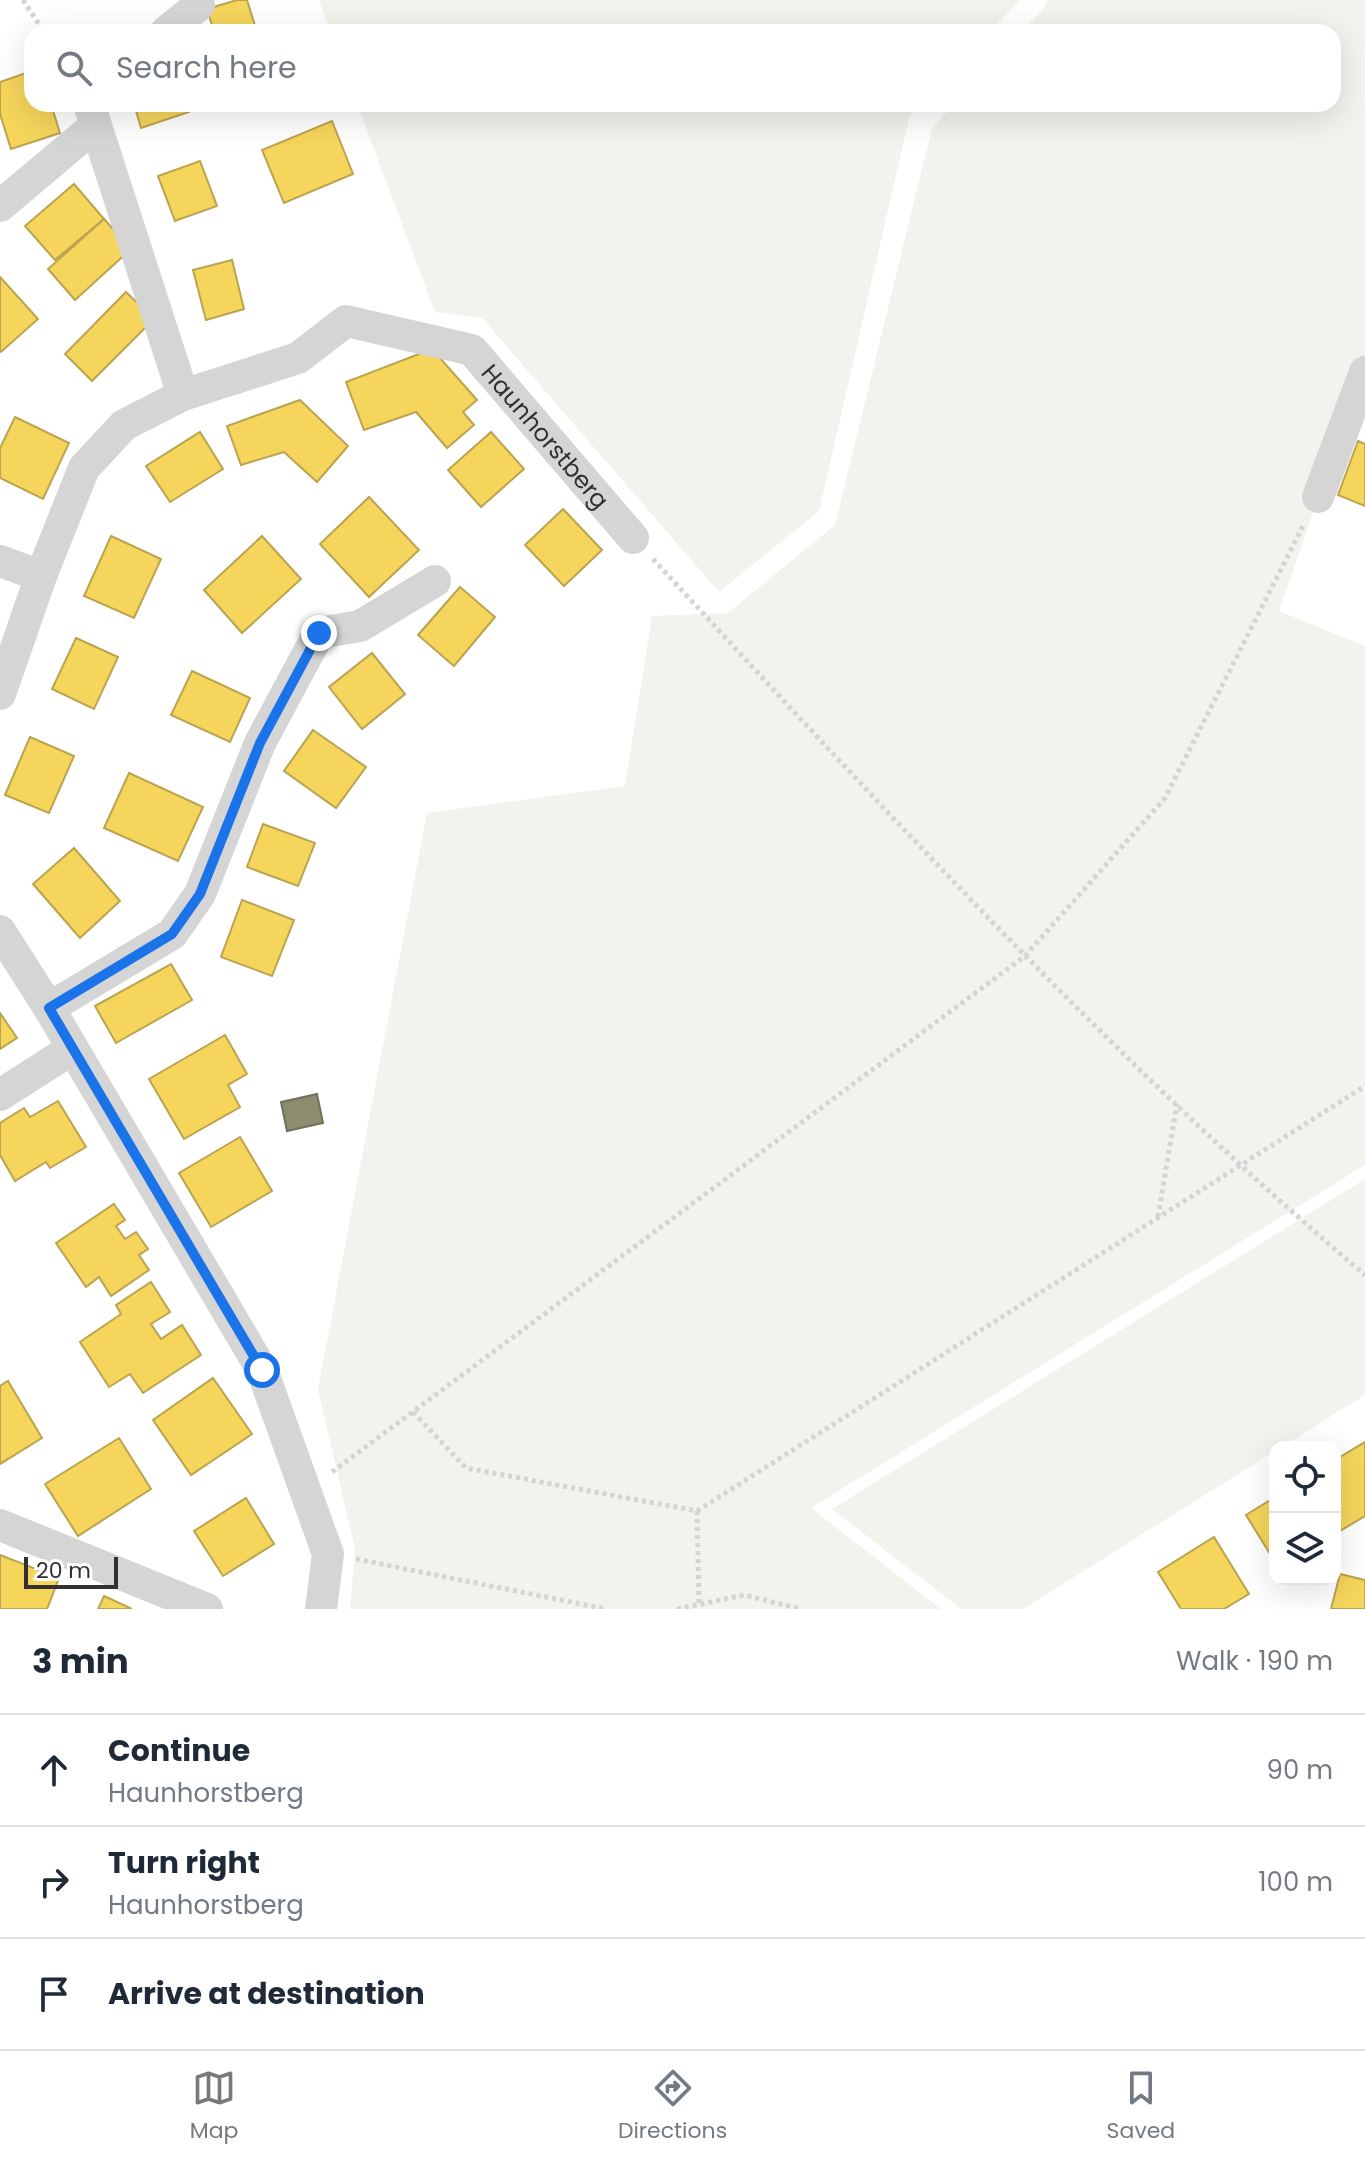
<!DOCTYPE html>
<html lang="en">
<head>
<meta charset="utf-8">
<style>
  body { margin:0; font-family:Poppins,sans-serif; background:#f6f6f7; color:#1f2937 }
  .controls { position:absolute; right:24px; bottom:24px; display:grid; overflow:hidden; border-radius:16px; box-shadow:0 8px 32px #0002 }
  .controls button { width:72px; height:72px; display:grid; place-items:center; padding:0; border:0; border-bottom:2px solid #e0e1e3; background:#fff; color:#1f2937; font:40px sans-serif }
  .scale { position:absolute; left:24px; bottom:20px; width:94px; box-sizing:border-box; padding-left:8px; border:4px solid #313131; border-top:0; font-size:22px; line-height:28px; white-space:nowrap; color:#313131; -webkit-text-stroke:6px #fff; paint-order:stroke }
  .stop { position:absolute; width:24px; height:24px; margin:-18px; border:6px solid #1a73e8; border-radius:50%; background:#fff }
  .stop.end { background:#1a73e8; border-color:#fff; box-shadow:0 2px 8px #0008 }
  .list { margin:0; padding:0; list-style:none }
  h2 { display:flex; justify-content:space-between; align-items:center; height:104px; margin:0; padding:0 32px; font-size:34px }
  h2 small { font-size:26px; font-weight:400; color:#747a83 }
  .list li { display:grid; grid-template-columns:52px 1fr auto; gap:24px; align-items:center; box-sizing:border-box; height:112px; padding:0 32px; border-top:2px solid #e0e1e3 }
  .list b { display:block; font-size:30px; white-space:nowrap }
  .list p { margin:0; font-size:26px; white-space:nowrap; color:#747a83 }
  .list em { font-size:26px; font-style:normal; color:#747a83 }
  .icon { flex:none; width:44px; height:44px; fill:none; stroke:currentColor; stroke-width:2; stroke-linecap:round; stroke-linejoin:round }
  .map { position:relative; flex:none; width:1365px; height:1609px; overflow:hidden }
  .search { position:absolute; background:#fff; box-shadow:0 8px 32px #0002; left:24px; right:24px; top:24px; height:88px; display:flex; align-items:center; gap:20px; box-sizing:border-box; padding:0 28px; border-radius:24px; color:#747a83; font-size:30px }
  .sheet { height:440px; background:#fff }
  nav { display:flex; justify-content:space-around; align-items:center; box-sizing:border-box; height:112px; border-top:2px solid #e0e1e3; background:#fff; font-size:22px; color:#747a83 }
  nav a { display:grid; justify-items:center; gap:4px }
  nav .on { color:#797979 }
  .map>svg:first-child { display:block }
  .green { fill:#f1f3ec }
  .homes { fill:#f6d55c; stroke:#bba44f; stroke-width:2 }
  .industry { fill:#8c8c6e; stroke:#71715c; stroke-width:2 }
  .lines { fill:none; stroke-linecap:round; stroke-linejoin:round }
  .path { stroke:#d4d4d4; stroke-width:5; stroke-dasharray:4 4; stroke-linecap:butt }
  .minor { stroke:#d5d5d5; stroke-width:32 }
  .route { stroke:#1a73e8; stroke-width:10 }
  .labels { text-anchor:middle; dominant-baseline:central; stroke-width:8; stroke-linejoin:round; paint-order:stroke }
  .street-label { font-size:24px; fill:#313131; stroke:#fff }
</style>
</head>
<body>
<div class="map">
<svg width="1365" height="1609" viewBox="0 0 1365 1609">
  <rect width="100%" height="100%" fill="#fff"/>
  <!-- green -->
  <g class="green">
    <polygon points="319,0 1020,0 989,32 331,32"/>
    <polygon points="1047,0 1365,0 1365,361 1279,611 1365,646 1365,1165 811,1508 941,1609 350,1609 355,1549 318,1389 427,813 625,786 652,616 728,613 835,525 932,128 954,104 1333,104 1333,32 1021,32 1044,8"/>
    <polygon points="357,104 920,104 910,114 819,511 719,592 482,318 435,312"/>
    <polygon points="1365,1179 1365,1395 1282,1447 1275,1447 1275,1451 1023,1609 961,1609 832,1509"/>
  </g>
  <!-- homes -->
  <g class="homes">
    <polygon points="237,0 247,0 257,32 214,32 207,9"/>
    <polygon points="32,71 32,104 51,104 60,133 11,149 0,114 0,82"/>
    <polygon points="134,104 186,104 189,112 141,128"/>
    <polygon points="332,121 353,174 284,203 262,150"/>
    <polygon points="200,161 217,206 175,221 158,176"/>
    <polygon points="74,184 104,219 55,260 25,226"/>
    <polygon points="104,219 131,249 75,300 48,269"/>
    <polygon points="232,260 244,309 206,320 193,270"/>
    <polygon points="0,277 38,319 1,352 0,351"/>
    <polygon points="126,292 154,319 92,381 65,354"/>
    <polygon points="432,349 477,400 463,412 474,425 447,448 416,412 364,430 346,382"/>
    <polygon points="300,400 348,446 317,482 284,452 241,465 227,426"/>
    <polygon points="15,417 69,443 43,499 0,478 0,448"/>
    <polygon points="200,432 223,469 170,502 146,466"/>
    <polygon points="491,432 524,469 481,507 448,470"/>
    <polygon points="1358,441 1365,444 1365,506 1338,495"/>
    <polygon points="369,497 419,550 369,597 320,544"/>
    <polygon points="563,509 602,550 564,586 525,545"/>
    <polygon points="111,536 161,559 134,618 84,596"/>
    <polygon points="262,536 301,579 242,633 204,590"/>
    <polygon points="460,587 495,617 454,666 418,635"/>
    <polygon points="76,638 118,657 94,709 52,689"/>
    <polygon points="372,653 405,694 362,729 329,687"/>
    <polygon points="192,671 250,698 230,742 171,715"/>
    <polygon points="313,730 366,767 336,808 284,771"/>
    <polygon points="30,737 74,756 49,813 5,795"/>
    <polygon points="129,773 203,807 178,861 104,828"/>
    <polygon points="263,824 315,843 298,886 247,867"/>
    <polygon points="74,848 120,901 80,938 33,884"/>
    <polygon points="242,900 294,920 272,976 221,957"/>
    <polygon points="171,964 192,1000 116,1043 95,1006"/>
    <polygon points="0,1013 17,1038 0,1049"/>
    <polygon points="225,1035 247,1074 228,1085 240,1107 184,1139 149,1079"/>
    <polygon points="58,1101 86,1147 50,1168 46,1162 15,1181 0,1155 0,1123 24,1108 30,1117"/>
    <polygon points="240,1137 272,1191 211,1227 179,1173"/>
    <polygon points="114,1204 125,1220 116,1226 125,1239 136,1232 148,1249 139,1255 149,1270 111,1296 99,1277 86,1287 56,1243"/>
    <polygon points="151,1282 170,1312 151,1324 161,1339 182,1325 201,1355 143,1393 130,1374 109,1387 80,1342 121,1314 116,1305"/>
    <polygon points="213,1378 252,1434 191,1475 153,1420"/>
    <polygon points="8,1381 42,1438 0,1464 0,1386"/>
    <polygon points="119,1438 151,1489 78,1536 45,1484"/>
    <polygon points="1365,1442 1365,1516 1335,1534 1335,1460"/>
    <polygon points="1275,1497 1275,1562 1246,1515"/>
    <polygon points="246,1498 274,1544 223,1576 194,1531"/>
    <polygon points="1214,1537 1249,1594 1224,1609 1181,1609 1158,1572"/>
    <polygon points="0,1555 59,1578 47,1609 0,1609"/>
    <polygon points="1340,1574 1365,1580 1365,1609 1331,1609"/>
    <polygon points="104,1596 132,1609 98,1609"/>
  </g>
  <!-- industry -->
  <polygon class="industry" points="317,1094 323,1123 287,1131 281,1102"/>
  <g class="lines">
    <!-- path -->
    <g class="path">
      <polyline points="23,0 44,32"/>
      <path d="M 653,559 C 881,806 1108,1057 1365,1275"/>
      <polyline points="1158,1217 1177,1104"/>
      <polyline points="413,1412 466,1468 697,1511 1365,1086"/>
      <polyline points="332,1472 1025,956 1165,798 1304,524"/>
      <polyline points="697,1511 699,1605"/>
      <polyline points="356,1559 606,1609"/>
      <polyline points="677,1609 744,1595 801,1609"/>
    </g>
    <!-- minor -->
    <g class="minor">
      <polyline points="166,32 199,5"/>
      <polyline points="89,104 183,395"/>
      <polyline points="0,206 95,126"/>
      <polyline points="1318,497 1365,372"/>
      <polyline points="0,561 41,576"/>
      <path id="s1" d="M 0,694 L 41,576 L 84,468 L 124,425 L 183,395 L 298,358 L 346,321 L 472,350 L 633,538"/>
      <polyline points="0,931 49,1008 262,1370 328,1554 321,1609"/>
      <polyline points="49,1008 172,934 200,894 260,743 319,633 360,626 435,581"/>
      <polyline points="0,1095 72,1049"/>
      <polyline points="0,1525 207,1609"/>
    </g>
  </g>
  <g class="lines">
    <!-- route -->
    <polyline class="route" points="262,1370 49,1008 172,934 200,894 260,743 319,633"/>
  </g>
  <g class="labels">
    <!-- street labels -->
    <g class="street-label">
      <text stroke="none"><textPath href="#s1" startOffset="790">Haunhorstberg</textPath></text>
    </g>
  </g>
</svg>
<div class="controls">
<button><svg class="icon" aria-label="locate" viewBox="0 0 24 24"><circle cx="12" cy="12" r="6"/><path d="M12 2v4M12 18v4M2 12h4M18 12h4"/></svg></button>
<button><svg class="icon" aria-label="layers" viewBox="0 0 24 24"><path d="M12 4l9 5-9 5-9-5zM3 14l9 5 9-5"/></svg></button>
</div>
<div class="scale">20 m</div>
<div class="stop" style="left:262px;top:1370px"></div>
<div class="stop end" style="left:319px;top:633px"></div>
<div class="search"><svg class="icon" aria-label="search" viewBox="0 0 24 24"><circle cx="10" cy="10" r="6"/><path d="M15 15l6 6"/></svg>Search here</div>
</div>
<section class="sheet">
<h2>3 min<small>Walk · 190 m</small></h2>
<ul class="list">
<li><svg class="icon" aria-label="ahead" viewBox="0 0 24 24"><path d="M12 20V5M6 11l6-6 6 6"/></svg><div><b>Continue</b><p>Haunhorstberg</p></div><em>90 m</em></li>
<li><svg class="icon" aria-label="right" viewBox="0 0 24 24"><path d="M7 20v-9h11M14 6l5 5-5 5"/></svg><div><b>Turn right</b><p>Haunhorstberg</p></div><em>100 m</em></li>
<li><svg class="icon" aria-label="arrive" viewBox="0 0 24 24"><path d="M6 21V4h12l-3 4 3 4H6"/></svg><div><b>Arrive at destination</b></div></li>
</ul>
</section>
<nav>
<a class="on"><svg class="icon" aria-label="map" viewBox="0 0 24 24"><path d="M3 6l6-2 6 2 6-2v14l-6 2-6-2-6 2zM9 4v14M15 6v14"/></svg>Map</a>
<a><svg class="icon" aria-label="directions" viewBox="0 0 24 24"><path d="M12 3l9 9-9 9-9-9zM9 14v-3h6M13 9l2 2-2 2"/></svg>Directions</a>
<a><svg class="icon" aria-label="saved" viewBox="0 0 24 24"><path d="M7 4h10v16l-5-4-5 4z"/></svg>Saved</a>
</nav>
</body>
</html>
